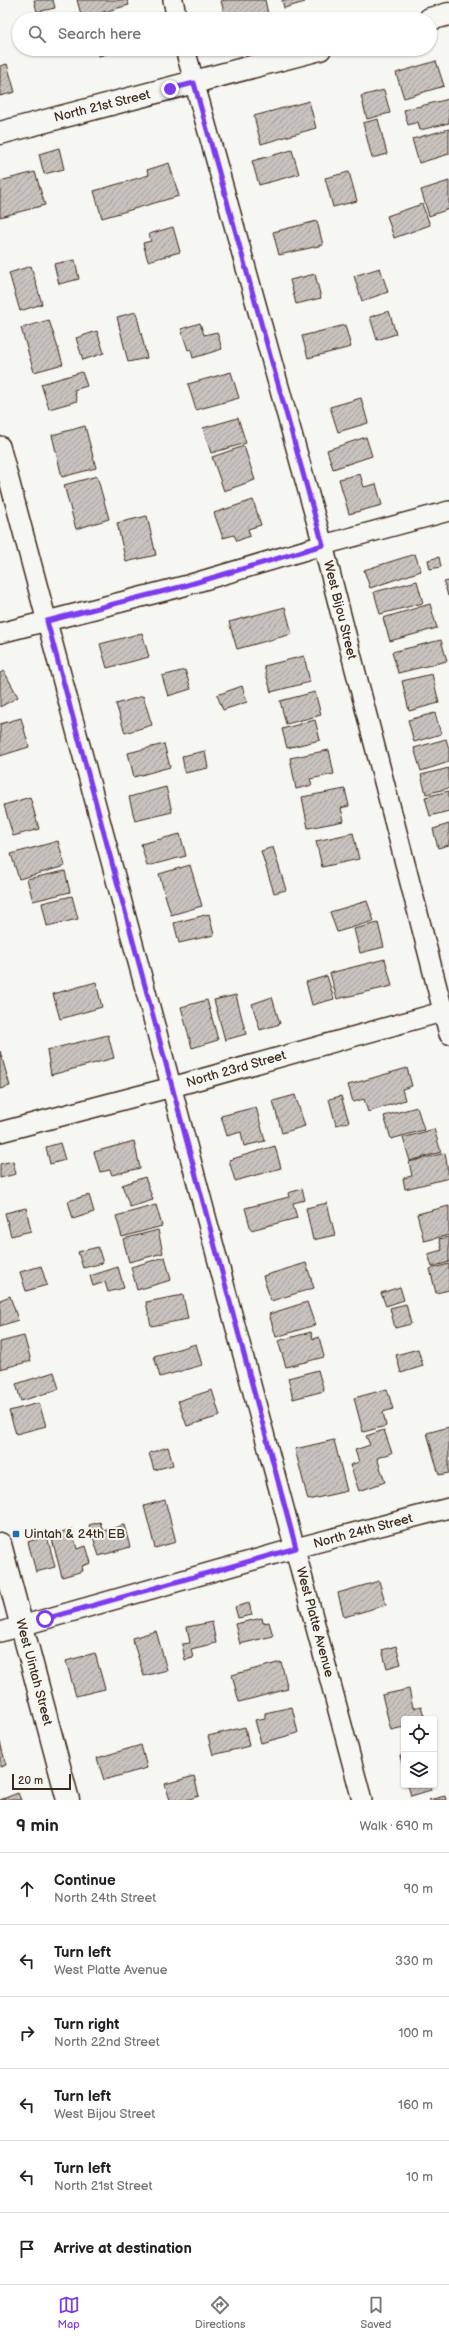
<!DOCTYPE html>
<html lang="en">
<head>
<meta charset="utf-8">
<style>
  body { margin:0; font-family:"Balsamiq Sans",sans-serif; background:#f6f6f6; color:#202124 }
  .controls { position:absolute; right:12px; bottom:12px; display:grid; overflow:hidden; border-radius:4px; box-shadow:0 1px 3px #0004 }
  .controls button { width:36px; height:36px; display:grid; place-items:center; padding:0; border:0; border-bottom:1px solid #e0e0e0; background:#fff; color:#202124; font:20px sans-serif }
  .scale { position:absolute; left:12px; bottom:10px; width:59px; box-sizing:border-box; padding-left:4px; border:2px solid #3b2a1e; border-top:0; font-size:11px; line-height:14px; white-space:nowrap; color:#3b2a1e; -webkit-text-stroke:3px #f6f6f2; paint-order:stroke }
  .stop { position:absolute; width:12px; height:12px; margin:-9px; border:3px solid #7c3aed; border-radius:50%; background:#fff }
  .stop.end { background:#7c3aed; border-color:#fff; box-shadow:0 1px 4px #0008 }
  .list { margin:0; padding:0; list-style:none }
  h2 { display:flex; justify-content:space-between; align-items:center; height:52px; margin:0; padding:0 16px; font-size:17px }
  h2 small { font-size:13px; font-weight:400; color:#757577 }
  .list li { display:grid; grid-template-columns:26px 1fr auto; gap:12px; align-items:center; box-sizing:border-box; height:72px; padding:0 16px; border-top:1px solid #e0e0e0 }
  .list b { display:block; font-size:15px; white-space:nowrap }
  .list p { margin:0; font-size:13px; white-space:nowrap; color:#757577 }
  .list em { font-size:13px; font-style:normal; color:#757577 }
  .icon { flex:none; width:22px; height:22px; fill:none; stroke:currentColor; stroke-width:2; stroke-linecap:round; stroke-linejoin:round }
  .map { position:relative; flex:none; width:449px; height:1800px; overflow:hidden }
  .search { position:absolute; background:#fff; box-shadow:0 1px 3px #0004; left:12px; right:12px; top:12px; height:44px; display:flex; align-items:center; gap:10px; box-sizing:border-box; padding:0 14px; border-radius:22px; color:#757577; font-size:15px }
  .sheet { height:484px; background:#fff }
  nav { display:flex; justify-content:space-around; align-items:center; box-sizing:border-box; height:56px; border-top:1px solid #e0e0e0; background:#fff; font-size:11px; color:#757577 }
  nav a { display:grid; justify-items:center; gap:2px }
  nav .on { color:#7c3aed }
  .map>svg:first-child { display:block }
  .building { fill:url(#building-hatch); stroke:#3b2a1e }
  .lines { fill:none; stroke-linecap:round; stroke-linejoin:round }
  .minor-casing { stroke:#3b2a1e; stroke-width:22 }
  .major-casing { stroke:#3b2a1e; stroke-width:25 }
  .minor { stroke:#f6f6f2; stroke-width:19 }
  .major { stroke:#f6f6f2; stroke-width:22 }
  .route { stroke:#7c3aed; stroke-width:5 }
  .poi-dot { fill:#1f6fb2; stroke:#f6f6f2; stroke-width:1.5 }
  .labels { text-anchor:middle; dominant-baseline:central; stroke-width:4; stroke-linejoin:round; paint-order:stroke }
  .street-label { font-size:13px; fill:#3b2a1e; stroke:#f6f6f2 }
  .poi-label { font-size:13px; fill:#3b2a1e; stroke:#f6f6f2; text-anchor:start }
</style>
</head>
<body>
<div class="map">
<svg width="449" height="1800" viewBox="0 0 449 1800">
  <defs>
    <pattern id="building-hatch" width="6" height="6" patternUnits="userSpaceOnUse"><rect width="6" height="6" fill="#c8c3be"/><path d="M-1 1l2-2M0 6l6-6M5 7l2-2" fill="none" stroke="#a49f9a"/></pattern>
  </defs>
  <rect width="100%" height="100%" fill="#f6f6f2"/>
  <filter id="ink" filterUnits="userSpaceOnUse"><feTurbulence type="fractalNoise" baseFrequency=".025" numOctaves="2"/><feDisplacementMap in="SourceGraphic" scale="8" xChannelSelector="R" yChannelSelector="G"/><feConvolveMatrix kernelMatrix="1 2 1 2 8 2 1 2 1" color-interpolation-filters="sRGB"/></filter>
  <g filter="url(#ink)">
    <!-- building -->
    <g class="building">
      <polygon points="34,0 53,0 55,8 37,12"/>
      <polygon points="77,0 127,0 129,5 82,18"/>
      <polygon points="226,0 265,0 268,14 248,19 226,19 221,1"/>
      <polygon points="282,0 304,0 305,2 284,8"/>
      <polygon points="97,49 124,49 99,56"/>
      <polygon points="436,61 444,86 404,98 396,73"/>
      <polygon points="7,64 15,92 0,96 0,66"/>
      <polygon points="384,90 390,113 367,119 361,96"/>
      <polygon points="449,99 449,123 420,130 418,122 408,125 404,110"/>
      <polygon points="309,101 316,128 261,144 254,116"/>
      <polygon points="378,119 387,154 372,158 363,123"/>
      <polygon points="449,129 449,154 419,163 412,139"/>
      <polygon points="59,148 64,169 44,174 39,154"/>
      <polygon points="292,150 299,174 259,185 252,161"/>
      <polygon points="169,163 179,196 102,218 94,191 149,175 147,170"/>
      <polygon points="35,172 45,205 0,217 0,181"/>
      <polygon points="349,172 357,201 333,207 325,178"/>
      <polygon points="449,181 449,209 429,216 421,190"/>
      <polygon points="422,204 430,225 394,238 387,216"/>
      <polygon points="317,221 323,245 279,255 273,232"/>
      <polygon points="173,227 180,252 148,261 143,243 151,241 149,234"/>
      <polygon points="75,260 79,279 59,284 54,264"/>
      <polygon points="31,266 42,304 20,311 9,273"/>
      <polygon points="380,268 388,292 362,301 354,276"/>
      <polygon points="315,274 321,298 296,304 290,280"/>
      <polygon points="389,311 396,334 377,340 370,317"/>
      <polygon points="136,312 147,358 128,362 117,317"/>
      <polygon points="49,320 63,364 34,372 21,328"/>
      <polygon points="200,323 204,335 217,332 222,349 193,358 191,349 188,350 181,329"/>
      <polygon points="345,325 351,347 308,358 302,336"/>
      <polygon points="97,331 104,353 83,360 76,338"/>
      <polygon points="82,372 87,386 74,390 77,401 49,409 41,384"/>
      <polygon points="231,372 239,398 196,410 188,384"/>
      <polygon points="361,398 368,423 338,432 330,407"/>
      <polygon points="238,418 246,443 211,453 203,428"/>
      <polygon points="85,426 96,468 62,477 52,435"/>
      <polygon points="366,437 372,456 333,469 327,450"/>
      <polygon points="244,446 255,480 224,491 212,457"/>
      <polygon points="360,474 364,487 376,484 382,505 349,514 339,479"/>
      <polygon points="97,476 109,519 76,529 64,485"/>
      <polygon points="253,500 261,525 248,529 250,536 237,541 234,535 223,538 214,513"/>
      <polygon points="147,516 156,555 126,562 117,523"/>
      <polygon points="415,554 421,571 370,588 364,570"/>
      <polygon points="439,557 441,567 430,569 428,560"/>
      <polygon points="417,581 423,603 380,614 374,592"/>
      <polygon points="449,581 449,596 448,596 444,582"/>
      <polygon points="430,604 437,628 390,641 383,618"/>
      <polygon points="285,607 292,634 237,649 229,622"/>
      <polygon points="142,633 149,657 107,668 100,644"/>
      <polygon points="441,640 447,661 398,673 392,652"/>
      <polygon points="304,656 310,682 271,692 264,666"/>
      <polygon points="185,670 191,689 168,696 162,676"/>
      <polygon points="4,671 18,697 0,707 0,673"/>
      <polygon points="432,674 439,703 409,711 402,681"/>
      <polygon points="242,686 247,702 223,710 217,695"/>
      <polygon points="315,692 321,715 286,724 280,701"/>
      <polygon points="143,696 152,725 125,733 116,704"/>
      <polygon points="435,713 441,734 414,742 408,720"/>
      <polygon points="21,718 29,747 0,756 0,724"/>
      <polygon points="315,720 320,740 287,748 282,729"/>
      <polygon points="446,739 449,749 449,762 421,771 414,748"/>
      <polygon points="164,744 170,767 134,777 128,753"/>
      <polygon points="329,750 334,774 310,779 312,785 296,789 290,758"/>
      <polygon points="205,751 208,768 185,773 182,756"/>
      <polygon points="449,768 449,788 426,794 421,775"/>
      <polygon points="166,787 172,812 135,821 129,797"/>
      <polygon points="345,789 349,806 341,808 344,821 308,828 302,797"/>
      <polygon points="449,791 449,811 430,816 425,797"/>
      <polygon points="30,797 39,829 13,836 4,805"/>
      <polygon points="449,824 449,845 438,848 433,829"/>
      <polygon points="353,833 359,859 322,867 316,841"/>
      <polygon points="180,834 186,856 147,866 141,844"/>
      <polygon points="58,841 65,866 19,879 11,854"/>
      <polygon points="273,847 286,890 274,893 261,851"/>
      <polygon points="190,865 202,906 171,915 159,874"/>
      <polygon points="65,871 70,892 33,901 27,879"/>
      <polygon points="72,896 78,919 47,926 42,903"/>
      <polygon points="367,901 374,921 337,932 330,912"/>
      <polygon points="209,914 214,935 179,943 174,923"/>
      <polygon points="378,923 384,947 360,953 354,929"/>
      <polygon points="385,959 392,986 337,999 330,973"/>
      <polygon points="327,976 334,999 312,1005 306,982"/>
      <polygon points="96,982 102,1007 60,1019 53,994"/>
      <polygon points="236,995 246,1034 225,1040 214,1000"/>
      <polygon points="272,997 280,1024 260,1030 252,1004"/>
      <polygon points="207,1000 218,1040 192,1048 181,1007"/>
      <polygon points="108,1035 114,1058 51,1075 47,1050"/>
      <polygon points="0,1051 10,1086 0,1089"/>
      <polygon points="407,1068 412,1086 402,1089 405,1100 368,1112 364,1099 353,1102 348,1085"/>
      <polygon points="295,1095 305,1126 282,1133 273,1101"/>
      <polygon points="341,1096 349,1122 336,1125 329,1099"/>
      <polygon points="256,1107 265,1141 244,1146 241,1132 227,1136 221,1116"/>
      <polygon points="417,1107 424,1130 391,1139 384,1116"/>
      <polygon points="434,1129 441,1152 410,1161 403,1138"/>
      <polygon points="134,1141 140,1168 112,1175 110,1170 100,1172 94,1152"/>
      <polygon points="60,1143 65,1160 50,1164 46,1147"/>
      <polygon points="275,1146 281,1168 235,1181 229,1160"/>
      <polygon points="445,1153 449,1178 405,1189 403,1178 412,1176 409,1162"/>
      <polygon points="13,1161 16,1174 0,1178 0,1164"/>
      <polygon points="145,1177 153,1200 130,1207 122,1185"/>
      <polygon points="302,1189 305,1200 293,1203 297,1218 251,1230 245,1208 289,1197 288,1193"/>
      <polygon points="89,1195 94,1212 73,1219 68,1201"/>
      <polygon points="327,1203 335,1235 313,1240 306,1208"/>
      <polygon points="156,1205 162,1226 122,1237 116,1216"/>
      <polygon points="449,1206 449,1235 424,1241 417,1214"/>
      <polygon points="26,1208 31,1231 11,1236 5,1213"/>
      <polygon points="158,1230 163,1253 129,1262 123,1239"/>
      <polygon points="449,1237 449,1262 432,1267 428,1254 442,1250 439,1239"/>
      <polygon points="98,1247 103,1263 83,1268 78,1252"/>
      <polygon points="165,1257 171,1280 137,1290 131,1267"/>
      <polygon points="306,1263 314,1288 271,1301 263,1276"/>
      <polygon points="449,1264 449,1290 436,1293 430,1269"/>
      <polygon points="41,1266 47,1285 26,1291 20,1272"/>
      <polygon points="118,1267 124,1288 108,1292 105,1282 93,1286 90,1276"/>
      <polygon points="400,1287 404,1300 386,1306 381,1293"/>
      <polygon points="183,1295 188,1319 151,1326 146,1302"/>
      <polygon points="10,1296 18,1320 0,1326 0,1300"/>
      <polygon points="307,1302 315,1325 276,1337 269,1314"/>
      <polygon points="406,1304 411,1324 395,1328 390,1308"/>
      <polygon points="311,1332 313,1339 319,1337 324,1357 286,1367 278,1341"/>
      <polygon points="24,1336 31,1361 0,1369 0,1342"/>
      <polygon points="196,1344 202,1365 160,1377 154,1356"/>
      <polygon points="418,1349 423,1366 401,1373 396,1355"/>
      <polygon points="318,1370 324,1391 293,1399 288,1378"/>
      <polygon points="54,1372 59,1389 21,1401 16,1384"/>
      <polygon points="387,1389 393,1409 383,1412 386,1426 363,1432 354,1398"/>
      <polygon points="212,1390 220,1416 187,1426 178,1401"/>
      <polygon points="39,1403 46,1426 16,1434 9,1411"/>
      <polygon points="449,1427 449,1473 439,1475 427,1433"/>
      <polygon points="384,1430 392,1453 377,1458 385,1482 359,1491 350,1465 359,1462 355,1450 370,1445 366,1436"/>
      <polygon points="334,1440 347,1491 308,1500 295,1449"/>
      <polygon points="168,1447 173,1465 154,1470 149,1453"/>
      <polygon points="165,1500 176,1542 155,1548 144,1506"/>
      <polygon points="100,1522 103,1531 124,1525 130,1547 99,1556 89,1525"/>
      <polygon points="72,1529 77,1549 86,1546 91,1563 82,1566 83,1571 62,1577 51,1535"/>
      <polygon points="47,1536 55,1567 36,1572 28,1542"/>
      <polygon points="379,1581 386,1605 344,1617 338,1593"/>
      <polygon points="249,1603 252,1615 238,1618 235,1607"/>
      <polygon points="262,1618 263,1623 269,1622 273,1636 240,1644 235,1624"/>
      <polygon points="212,1622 216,1643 191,1649 193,1658 185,1660 182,1644 190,1643 187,1627"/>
      <polygon points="156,1631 167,1670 144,1676 132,1638"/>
      <polygon points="396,1646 401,1664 387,1668 382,1650"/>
      <polygon points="95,1653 105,1689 76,1696 66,1661"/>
      <polygon points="281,1662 288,1689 239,1702 232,1675"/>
      <polygon points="409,1689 413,1708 421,1706 425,1719 404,1719 404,1727 391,1730 382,1695"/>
      <polygon points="292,1707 298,1733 261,1743 255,1720 265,1718 265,1713"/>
      <polygon points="245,1727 249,1746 213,1755 208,1736"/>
      <polygon points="0,1742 6,1765 0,1767"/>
      <polygon points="141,1745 147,1768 104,1780 97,1758"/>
      <polygon points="404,1755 404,1770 400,1756"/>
      <polygon points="194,1776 199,1796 186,1800 170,1800 165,1784"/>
      <polygon points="408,1785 429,1785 431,1790 411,1796"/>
      <polygon points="18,1793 21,1800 0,1800"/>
      <polygon points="445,1796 446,1800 429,1800"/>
    </g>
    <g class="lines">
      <defs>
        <g id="minor">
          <polyline points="173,0 177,19"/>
          <polyline points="185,49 323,545 449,1034"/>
          <polyline points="0,446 362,1800"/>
          <polyline points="0,633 184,586 323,545 449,511"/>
          <polyline points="0,1132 172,1087 449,1010"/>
          <polyline points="0,1632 296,1548 449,1508"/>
        </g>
        <g id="major">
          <polyline points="430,19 449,14"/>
          <polyline points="0,133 320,49"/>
          <polyline points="0,1544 68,1800"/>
        </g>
      </defs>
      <!-- minor casing -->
      <use href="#minor" class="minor-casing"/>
      <!-- major casing -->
      <use href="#major" class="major-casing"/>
      <!-- minor -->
      <use href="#minor" class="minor"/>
      <!-- major -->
      <use href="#major" class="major"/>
    </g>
  </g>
  <g class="lines" filter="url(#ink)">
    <!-- route -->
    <polyline class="route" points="45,1619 296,1548 47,621 184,586 323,545 194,83 170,89"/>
  </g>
  <!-- markers -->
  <rect class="poi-dot" x="12" y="1530" width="8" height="8" rx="2"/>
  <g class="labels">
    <!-- street labels -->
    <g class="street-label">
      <text transform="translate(102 106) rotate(-14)">North 21st Street</text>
      <text transform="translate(340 610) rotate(76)">West Bijou Street</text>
      <text transform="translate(236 1069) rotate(-16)">North 23rd Street</text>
      <text transform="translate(363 1531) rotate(-15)">North 24th Street</text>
      <text transform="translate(315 1622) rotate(75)">West Platte Avenue</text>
      <text transform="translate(34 1672) rotate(75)">West Uintah Street</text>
    </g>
    <!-- poi labels -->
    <g class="poi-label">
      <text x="24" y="1534">Uintah &amp; 24th EB</text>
    </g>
  </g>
</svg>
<div class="controls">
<button><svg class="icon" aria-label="locate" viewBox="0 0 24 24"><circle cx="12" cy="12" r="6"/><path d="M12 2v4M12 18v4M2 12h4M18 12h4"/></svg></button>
<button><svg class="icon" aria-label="layers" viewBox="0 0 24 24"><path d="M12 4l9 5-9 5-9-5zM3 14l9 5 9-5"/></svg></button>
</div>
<div class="scale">20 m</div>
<div class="stop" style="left:45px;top:1619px"></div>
<div class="stop end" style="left:170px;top:89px"></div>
<div class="search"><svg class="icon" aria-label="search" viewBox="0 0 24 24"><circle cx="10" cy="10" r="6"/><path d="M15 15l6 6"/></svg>Search here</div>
</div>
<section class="sheet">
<h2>9 min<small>Walk · 690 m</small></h2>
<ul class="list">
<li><svg class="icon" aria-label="ahead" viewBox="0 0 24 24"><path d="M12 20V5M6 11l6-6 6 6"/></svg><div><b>Continue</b><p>North 24th Street</p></div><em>90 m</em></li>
<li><svg class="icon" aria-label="left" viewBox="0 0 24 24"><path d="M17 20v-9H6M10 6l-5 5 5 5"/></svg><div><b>Turn left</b><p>West Platte Avenue</p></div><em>330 m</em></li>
<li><svg class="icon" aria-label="right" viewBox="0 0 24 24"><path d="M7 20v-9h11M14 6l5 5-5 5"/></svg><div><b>Turn right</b><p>North 22nd Street</p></div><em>100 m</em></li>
<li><svg class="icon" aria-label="left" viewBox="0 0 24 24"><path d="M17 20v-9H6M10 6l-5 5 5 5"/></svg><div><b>Turn left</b><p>West Bijou Street</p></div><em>160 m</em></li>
<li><svg class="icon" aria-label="left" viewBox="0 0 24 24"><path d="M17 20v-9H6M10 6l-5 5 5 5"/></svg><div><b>Turn left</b><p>North 21st Street</p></div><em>10 m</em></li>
<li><svg class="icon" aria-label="arrive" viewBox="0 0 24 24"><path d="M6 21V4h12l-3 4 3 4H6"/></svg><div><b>Arrive at destination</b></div></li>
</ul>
</section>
<nav>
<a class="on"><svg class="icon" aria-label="map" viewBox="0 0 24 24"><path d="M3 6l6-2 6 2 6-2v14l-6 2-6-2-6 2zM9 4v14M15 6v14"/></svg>Map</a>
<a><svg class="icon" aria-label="directions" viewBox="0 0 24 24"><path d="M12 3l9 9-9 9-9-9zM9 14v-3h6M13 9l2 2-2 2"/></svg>Directions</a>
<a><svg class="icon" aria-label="saved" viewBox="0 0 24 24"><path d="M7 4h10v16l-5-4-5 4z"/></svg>Saved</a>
</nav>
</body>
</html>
